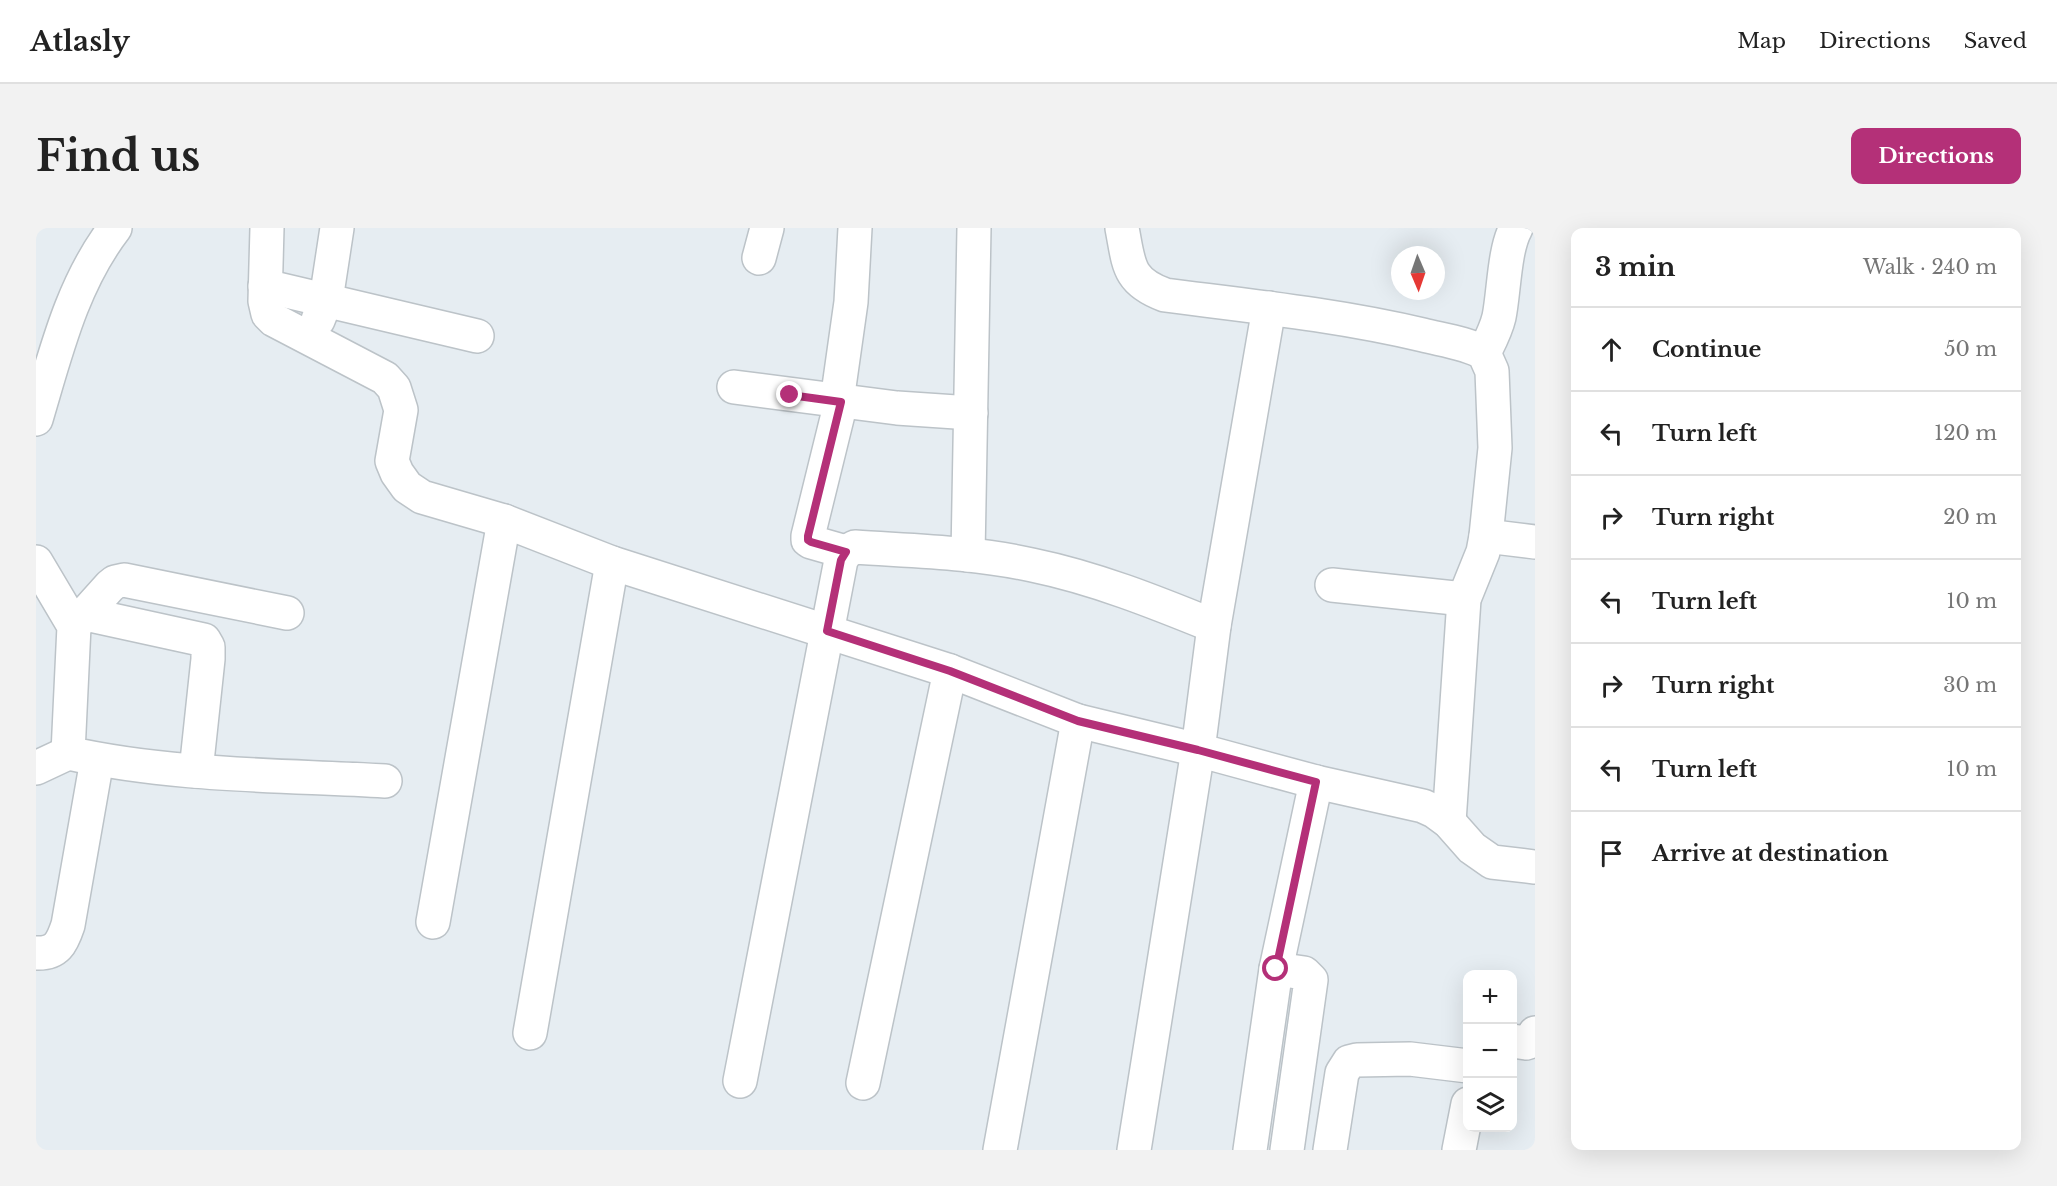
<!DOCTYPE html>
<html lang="en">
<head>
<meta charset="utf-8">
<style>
  body { margin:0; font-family:"Libre Baskerville",serif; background:#f2f2f2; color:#222 }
  .controls { position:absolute; right:18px; bottom:18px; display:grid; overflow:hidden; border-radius:12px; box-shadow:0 6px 24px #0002 }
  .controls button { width:54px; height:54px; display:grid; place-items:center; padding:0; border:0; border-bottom:2px solid #e0e0e0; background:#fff; color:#222; font:30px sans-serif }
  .compass { position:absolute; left:1355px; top:18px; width:54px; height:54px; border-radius:50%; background:#fff; box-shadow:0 6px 24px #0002; rotate:178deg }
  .stop { position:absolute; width:18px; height:18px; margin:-14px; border:4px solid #b43078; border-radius:50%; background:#fff }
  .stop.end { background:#b43078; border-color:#fff; box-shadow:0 2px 6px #0008 }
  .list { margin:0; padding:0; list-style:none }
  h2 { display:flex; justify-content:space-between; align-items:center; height:78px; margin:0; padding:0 24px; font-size:26px }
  h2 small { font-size:20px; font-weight:400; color:#767676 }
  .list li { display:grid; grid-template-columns:39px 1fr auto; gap:18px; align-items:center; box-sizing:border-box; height:84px; padding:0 24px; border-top:2px solid #e0e0e0 }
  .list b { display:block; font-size:22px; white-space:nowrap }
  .list em { font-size:20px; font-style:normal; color:#767676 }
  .icon { flex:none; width:33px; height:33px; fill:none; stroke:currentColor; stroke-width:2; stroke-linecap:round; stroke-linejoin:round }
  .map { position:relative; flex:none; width:1499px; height:922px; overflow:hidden; border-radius:12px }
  header { display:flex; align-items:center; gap:36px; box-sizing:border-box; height:84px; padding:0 30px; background:#fff; border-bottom:2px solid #e0e0e0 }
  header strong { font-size:28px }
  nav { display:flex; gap:33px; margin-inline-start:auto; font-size:21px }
  .intro { display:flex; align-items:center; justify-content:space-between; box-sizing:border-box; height:144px; padding:0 36px }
  h1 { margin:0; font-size:42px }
  .button { padding:15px 27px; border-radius:12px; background:#b43078; color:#fff; font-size:21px; font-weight:700 }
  main { display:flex; gap:36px; padding:0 36px }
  aside { flex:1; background:#fff; border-radius:12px; box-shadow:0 6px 24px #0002 }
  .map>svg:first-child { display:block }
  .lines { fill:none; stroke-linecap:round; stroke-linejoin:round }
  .minor-casing { stroke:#bcc3c8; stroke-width:36 }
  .minor { stroke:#fff; stroke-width:33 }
  .route { stroke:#b43078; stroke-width:8 }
</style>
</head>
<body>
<header>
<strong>Atlasly</strong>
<nav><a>Map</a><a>Directions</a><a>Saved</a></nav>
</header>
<div class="intro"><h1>Find us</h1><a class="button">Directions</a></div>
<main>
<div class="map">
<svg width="1499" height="922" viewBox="0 0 1499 922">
  <rect width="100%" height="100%" fill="#e6edf2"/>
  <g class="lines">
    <defs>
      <g id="minor">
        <polyline points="231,0 229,73 232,86 238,92 349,150 358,160 365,182 356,233 361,245 371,259 386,269 468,293 576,335 914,443 1042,493 1162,522 1280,554 1387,578 1398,583 1413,594 1436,620 1456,634 1499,639"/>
        <path d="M 1086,0 C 1093,36 1091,53 1129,67 C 1215,78 1303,87 1387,107 C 1407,112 1431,115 1448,125 L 1456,143 L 1459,220 L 1450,308 L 1447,324 L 1428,371 L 1413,594"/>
        <polyline points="723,30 731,0"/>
        <polyline points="229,58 441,108"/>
        <polyline points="282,92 290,72 301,0"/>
        <path d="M 1448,125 C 1454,113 1460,102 1463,89 C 1468,65 1468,21 1480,0"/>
        <polyline points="698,159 861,180 935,185"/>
        <polyline points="801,173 815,74 819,0"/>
        <polyline points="805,174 772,308 772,312 775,314 810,324"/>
        <path d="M 0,191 C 20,124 36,56 79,0"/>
        <polyline points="1450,308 1499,314"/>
        <polyline points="932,327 938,0"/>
        <path d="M 0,334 L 38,398 L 32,525 C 135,548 244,547 349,553"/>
        <polyline points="1296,357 1428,371"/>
        <polyline points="49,386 168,412 172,419 172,431 160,543"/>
        <polyline points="38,398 74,358 79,354 88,352 251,385"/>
        <polyline points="0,540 32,525"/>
        <polyline points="397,694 468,293"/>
        <path d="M 0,725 C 21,726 26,715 32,697 L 61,532"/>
        <polyline points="1240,741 1268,745 1275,752 1251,922"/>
        <polyline points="494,805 576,335"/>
        <polyline points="1476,813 1490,815 1496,813 1499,805"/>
        <path d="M 704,853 L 805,332 L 810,324 L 819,319 C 878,323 938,324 996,337 C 1059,350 1119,374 1178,398"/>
        <polyline points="827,855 914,443"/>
        <polyline points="964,922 1042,493"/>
        <polyline points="1098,922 1162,522 1178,398 1233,80"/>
        <polyline points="1214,922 1240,741 1280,554"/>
        <polyline points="1294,922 1306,845 1313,834 1321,832 1374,831 1432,838"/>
        <polyline points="1423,922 1432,876"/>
      </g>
    </defs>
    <!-- minor casing -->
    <use href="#minor" class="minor-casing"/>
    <!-- minor -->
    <use href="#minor" class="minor"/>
  </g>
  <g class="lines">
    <!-- route -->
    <polyline class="route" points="754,167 805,174 772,308 772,312 775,314 810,324 805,332 791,403 914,443 1042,493 1162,522 1280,554 1240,741"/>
  </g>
</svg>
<div class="controls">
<button>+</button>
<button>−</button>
<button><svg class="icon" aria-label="layers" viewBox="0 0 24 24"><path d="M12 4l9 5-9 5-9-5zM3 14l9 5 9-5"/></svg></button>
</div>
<svg class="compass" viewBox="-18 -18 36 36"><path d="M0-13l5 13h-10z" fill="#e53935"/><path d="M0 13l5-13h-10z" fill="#767676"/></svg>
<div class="stop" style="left:1240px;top:741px"></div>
<div class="stop end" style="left:754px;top:167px"></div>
</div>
<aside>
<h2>3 min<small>Walk · 240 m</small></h2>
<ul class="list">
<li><svg class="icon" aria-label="ahead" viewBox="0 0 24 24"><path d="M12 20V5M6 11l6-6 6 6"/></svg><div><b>Continue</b></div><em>50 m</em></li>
<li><svg class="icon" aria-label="left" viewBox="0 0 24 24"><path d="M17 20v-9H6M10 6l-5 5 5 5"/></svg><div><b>Turn left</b></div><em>120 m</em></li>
<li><svg class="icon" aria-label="right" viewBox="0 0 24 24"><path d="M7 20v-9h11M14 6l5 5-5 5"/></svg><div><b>Turn right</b></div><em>20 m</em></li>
<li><svg class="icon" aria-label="left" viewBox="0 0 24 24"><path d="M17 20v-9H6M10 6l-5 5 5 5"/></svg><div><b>Turn left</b></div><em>10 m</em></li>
<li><svg class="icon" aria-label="right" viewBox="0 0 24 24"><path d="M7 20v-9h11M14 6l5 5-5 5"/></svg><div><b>Turn right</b></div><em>30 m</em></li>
<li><svg class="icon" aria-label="left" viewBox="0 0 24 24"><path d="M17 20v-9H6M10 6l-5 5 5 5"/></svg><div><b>Turn left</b></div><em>10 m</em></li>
<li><svg class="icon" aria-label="arrive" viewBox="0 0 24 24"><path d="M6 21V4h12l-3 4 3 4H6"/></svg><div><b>Arrive at destination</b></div></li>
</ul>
</aside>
</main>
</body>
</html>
